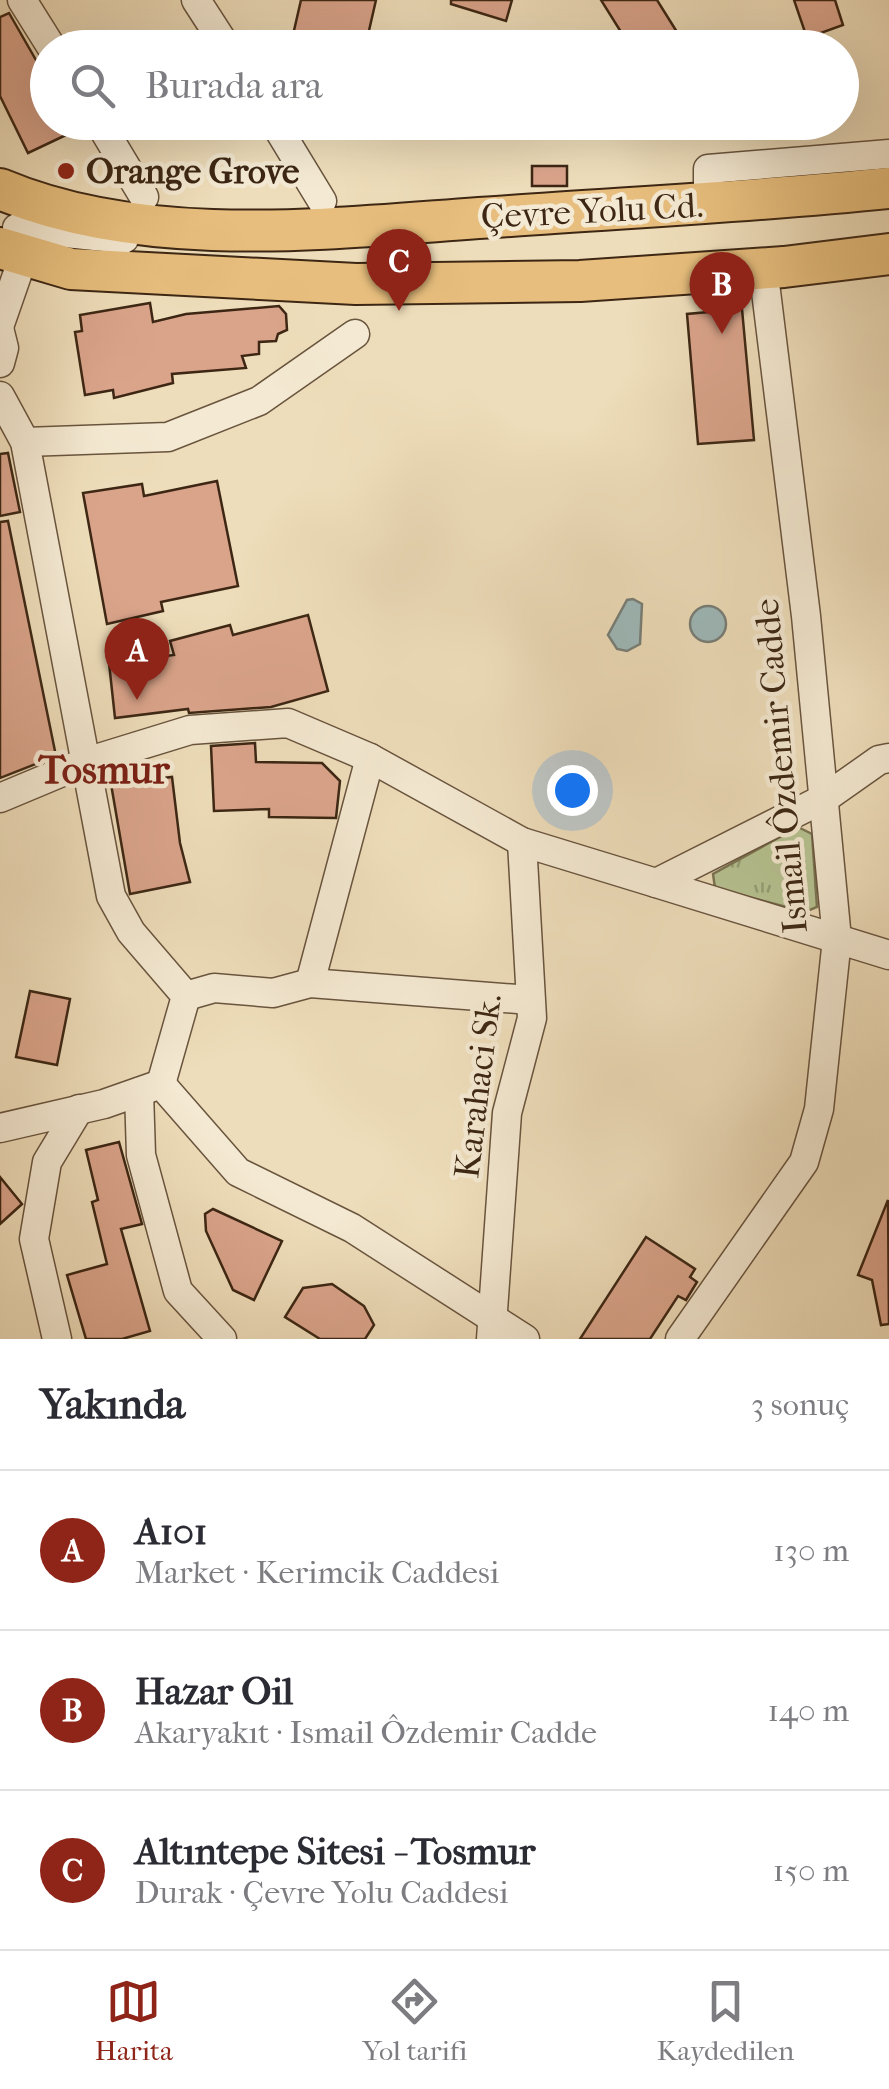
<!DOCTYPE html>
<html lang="tr">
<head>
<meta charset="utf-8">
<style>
  body { margin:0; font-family:"IM FELL French Canon",serif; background:#f2f2f3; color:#2b2b33 }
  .you { position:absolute; left:572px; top:790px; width:35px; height:35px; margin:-25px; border:8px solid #fff; border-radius:50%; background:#1a73e8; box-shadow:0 0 0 15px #1a73e833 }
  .badge { display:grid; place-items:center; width:65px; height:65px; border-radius:50%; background:#8f2418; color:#fff; font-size:32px; font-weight:700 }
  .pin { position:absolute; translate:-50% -82px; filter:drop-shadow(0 2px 5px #0008) }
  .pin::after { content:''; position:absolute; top:52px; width:35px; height:30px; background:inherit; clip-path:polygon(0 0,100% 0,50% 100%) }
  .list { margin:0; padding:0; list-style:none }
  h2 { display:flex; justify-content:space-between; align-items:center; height:130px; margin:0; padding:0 40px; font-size:42px }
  h2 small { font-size:32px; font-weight:400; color:#7c7c81 }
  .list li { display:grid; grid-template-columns:65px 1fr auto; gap:30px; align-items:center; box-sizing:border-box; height:160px; padding:0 40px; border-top:2px solid #e1e1e2 }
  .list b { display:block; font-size:38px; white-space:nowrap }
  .list p { margin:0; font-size:32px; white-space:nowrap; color:#7c7c81 }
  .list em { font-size:32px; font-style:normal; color:#7c7c81 }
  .icon { flex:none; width:55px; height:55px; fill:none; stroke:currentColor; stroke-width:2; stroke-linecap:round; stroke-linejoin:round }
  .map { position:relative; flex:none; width:889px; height:1339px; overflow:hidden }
  .search { position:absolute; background:#fff; box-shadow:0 10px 40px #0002; left:30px; right:30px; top:30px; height:110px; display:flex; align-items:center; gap:25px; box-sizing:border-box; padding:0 35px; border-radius:55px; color:#7c7c81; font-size:38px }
  .sheet { height:610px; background:#fff }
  nav { display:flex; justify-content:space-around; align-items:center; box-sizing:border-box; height:140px; border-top:2px solid #e1e1e2; background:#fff; font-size:28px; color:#7c7c81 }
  nav a { display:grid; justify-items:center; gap:5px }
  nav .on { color:#8f2418 }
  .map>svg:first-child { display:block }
  .park { fill:url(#park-tufts); stroke:#7a7452; stroke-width:2.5 }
  .water { fill:#9eb9ba; stroke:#777f78; stroke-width:2.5 }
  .building { fill:#daa48b; stroke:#3d2714; stroke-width:2.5 }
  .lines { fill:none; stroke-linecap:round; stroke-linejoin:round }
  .minor-casing { stroke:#69543e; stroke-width:31 }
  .highway-casing { stroke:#3d2714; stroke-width:44 }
  .minor { stroke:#f4e9d2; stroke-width:28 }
  .highway { stroke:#e7be7d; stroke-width:40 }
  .poi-dot { fill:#8f2418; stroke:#f4e9d2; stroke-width:4 }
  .labels { text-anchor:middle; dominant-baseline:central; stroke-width:9; stroke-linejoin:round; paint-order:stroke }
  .poi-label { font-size:35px; font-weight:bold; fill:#3d2714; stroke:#f4e9d2; text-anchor:start }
  .street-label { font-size:35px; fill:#3d2714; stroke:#f4e9d2 }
  .quarter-label { font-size:40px; font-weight:bold; fill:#7a1f14; stroke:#f4e9d2 }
</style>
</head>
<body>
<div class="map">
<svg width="889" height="1339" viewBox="0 0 889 1339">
  <defs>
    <pattern id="park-tufts" width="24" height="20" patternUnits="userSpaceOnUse" patternTransform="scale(2.5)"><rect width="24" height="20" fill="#b6c291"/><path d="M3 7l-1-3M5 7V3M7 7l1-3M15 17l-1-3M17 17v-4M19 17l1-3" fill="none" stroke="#959e75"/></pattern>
  </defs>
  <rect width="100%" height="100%" fill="#eeddba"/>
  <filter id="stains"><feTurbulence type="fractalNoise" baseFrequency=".002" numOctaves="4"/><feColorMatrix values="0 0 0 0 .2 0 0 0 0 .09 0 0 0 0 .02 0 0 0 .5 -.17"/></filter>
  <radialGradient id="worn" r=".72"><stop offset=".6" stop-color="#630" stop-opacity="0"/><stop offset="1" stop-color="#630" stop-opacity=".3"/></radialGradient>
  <!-- park -->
  <polygon class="park" points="798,827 812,834 817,907 805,912 715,888 713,874"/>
  <!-- water -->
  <g class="water">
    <polygon points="633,599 642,604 640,644 627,651 617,649 608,635 627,600"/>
    <circle cx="708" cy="624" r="18"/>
  </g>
  <!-- building -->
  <g class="building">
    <polygon points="301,0 376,0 365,48 290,48"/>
    <polygon points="451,0 512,0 506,21 451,4"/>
    <polygon points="601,0 657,0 687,48 631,48"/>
    <polygon points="794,0 835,0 843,25 807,38"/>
    <polygon points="9,13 48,81 48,122 82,122 83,127 28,153 0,96 0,17"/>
    <rect x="532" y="166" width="35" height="20"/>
    <polygon points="150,303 153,322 186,314 279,306 286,314 287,330 278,334 276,341 259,342 259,354 242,356 246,368 172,374 173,383 114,398 113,390 85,395 75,332 82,331 80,315"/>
    <polygon points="742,309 754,440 698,444 687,314"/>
    <polygon points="8,453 20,512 0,516 0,454"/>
    <polygon points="217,481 238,586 161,602 163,611 107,624 83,493 142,484 144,496"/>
    <polygon points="8,521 56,756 0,778 0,522"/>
    <polygon points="308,615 328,691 271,707 189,713 188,709 115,718 109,663 174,655 170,641 230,625 233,635"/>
    <polygon points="255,743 256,762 322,763 340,781 336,818 269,817 269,809 214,811 211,746"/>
    <polygon points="172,777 180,843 190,882 130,894 111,784"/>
    <polygon points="30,991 70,999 57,1065 16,1057"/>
    <polygon points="119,1142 142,1224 121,1229 150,1331 122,1339 86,1339 67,1275 107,1264 92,1202 98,1200 86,1150"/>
    <polygon points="0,1177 22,1204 0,1224"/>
    <polygon points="888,1200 889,1324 881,1325 872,1280 858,1275"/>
    <polygon points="213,1209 282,1241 254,1300 233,1290 206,1231 205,1214"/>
    <polygon points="646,1237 695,1269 690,1277 697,1282 686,1300 678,1296 650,1339 580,1339"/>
    <polygon points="332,1284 364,1306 374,1325 365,1339 320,1339 285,1317 303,1288"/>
  </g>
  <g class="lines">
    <defs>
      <g id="minor">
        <polyline points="22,0 52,48"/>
        <polyline points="196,0 227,48"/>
        <polyline points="99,122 144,197"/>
        <polyline points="274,122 322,201"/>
        <polyline points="708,205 708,169 889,154"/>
        <polyline points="17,228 124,239"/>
        <polyline points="0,324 24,255 20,240"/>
        <polyline points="0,332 4,348 0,363"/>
        <polyline points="0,396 25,442 111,896 131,932 186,996 161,1084 104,1104 0,1128"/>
        <polyline points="25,442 168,437 259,401 355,334"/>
        <polyline points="0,798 86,762 190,730 288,723 370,758 522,842 656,883 825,798 879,760 889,758"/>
        <polyline points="656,883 889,955"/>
        <polyline points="310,983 370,758"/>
        <polyline points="186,996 214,988 273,993 310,983 530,1000"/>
        <polyline points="161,1084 238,1172 352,1228 525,1339"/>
        <polyline points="139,1092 141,1155 178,1291 222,1339"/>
        <polyline points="57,1339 34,1239 47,1162 79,1109"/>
        <polyline points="491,1339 507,1113 532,1018 522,842"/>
        <polyline points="680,1339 804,1162 819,1109 837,939 806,616 763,267"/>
      </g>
      <g id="highway">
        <path d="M 0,189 C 154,254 347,226 510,216 C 637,207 763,201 889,188"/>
        <polyline points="0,248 71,269 356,284 580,281 784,267 889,254"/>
      </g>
    </defs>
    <!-- minor casing -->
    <use href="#minor" class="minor-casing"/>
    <!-- highway casing -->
    <use href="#highway" class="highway-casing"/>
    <!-- minor -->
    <use href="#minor" class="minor"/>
    <!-- highway -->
    <use href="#highway" class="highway"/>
  </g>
  <!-- markers -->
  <circle class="poi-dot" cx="66" cy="171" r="10"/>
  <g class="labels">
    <!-- poi labels -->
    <g class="poi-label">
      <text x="86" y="171">Orange Grove</text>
    </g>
    <!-- street labels -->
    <g class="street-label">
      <text transform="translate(592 211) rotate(-3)">Çevre Yolu Cd.</text>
      <text transform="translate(781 766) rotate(-95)">Ismail Ôzdemir Cadde</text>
      <text transform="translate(478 1086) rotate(-83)">Karahaci Sk.</text>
    </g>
    <!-- quarter labels -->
    <g class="quarter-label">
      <text x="104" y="770">Tosmur</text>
    </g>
  </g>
  <rect width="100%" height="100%" filter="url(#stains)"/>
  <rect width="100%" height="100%" fill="url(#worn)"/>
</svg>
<div class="you"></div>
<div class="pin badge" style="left:137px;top:700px">A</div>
<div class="pin badge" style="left:722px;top:334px">B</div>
<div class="pin badge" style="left:399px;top:311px">C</div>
<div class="search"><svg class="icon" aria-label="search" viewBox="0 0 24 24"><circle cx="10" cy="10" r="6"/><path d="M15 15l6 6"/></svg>Burada ara</div>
</div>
<section class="sheet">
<h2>Yakında<small>3 sonuç</small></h2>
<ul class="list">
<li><span class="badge">A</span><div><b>A101</b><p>Market · Kerimcik Caddesi</p></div><em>130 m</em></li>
<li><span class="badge">B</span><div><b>Hazar Oil</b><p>Akaryakıt · Ismail Ôzdemir Cadde</p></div><em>140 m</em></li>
<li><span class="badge">C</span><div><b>Altıntepe Sitesi - Tosmur</b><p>Durak · Çevre Yolu Caddesi</p></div><em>150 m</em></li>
</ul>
</section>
<nav>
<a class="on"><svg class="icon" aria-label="map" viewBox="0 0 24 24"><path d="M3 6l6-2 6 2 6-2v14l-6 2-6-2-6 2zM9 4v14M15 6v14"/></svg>Harita</a>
<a><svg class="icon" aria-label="directions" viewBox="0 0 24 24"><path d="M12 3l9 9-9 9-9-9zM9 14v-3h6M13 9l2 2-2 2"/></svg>Yol tarifi</a>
<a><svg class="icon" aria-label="saved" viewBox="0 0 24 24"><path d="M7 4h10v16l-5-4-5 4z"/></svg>Kaydedilen</a>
</nav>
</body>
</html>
